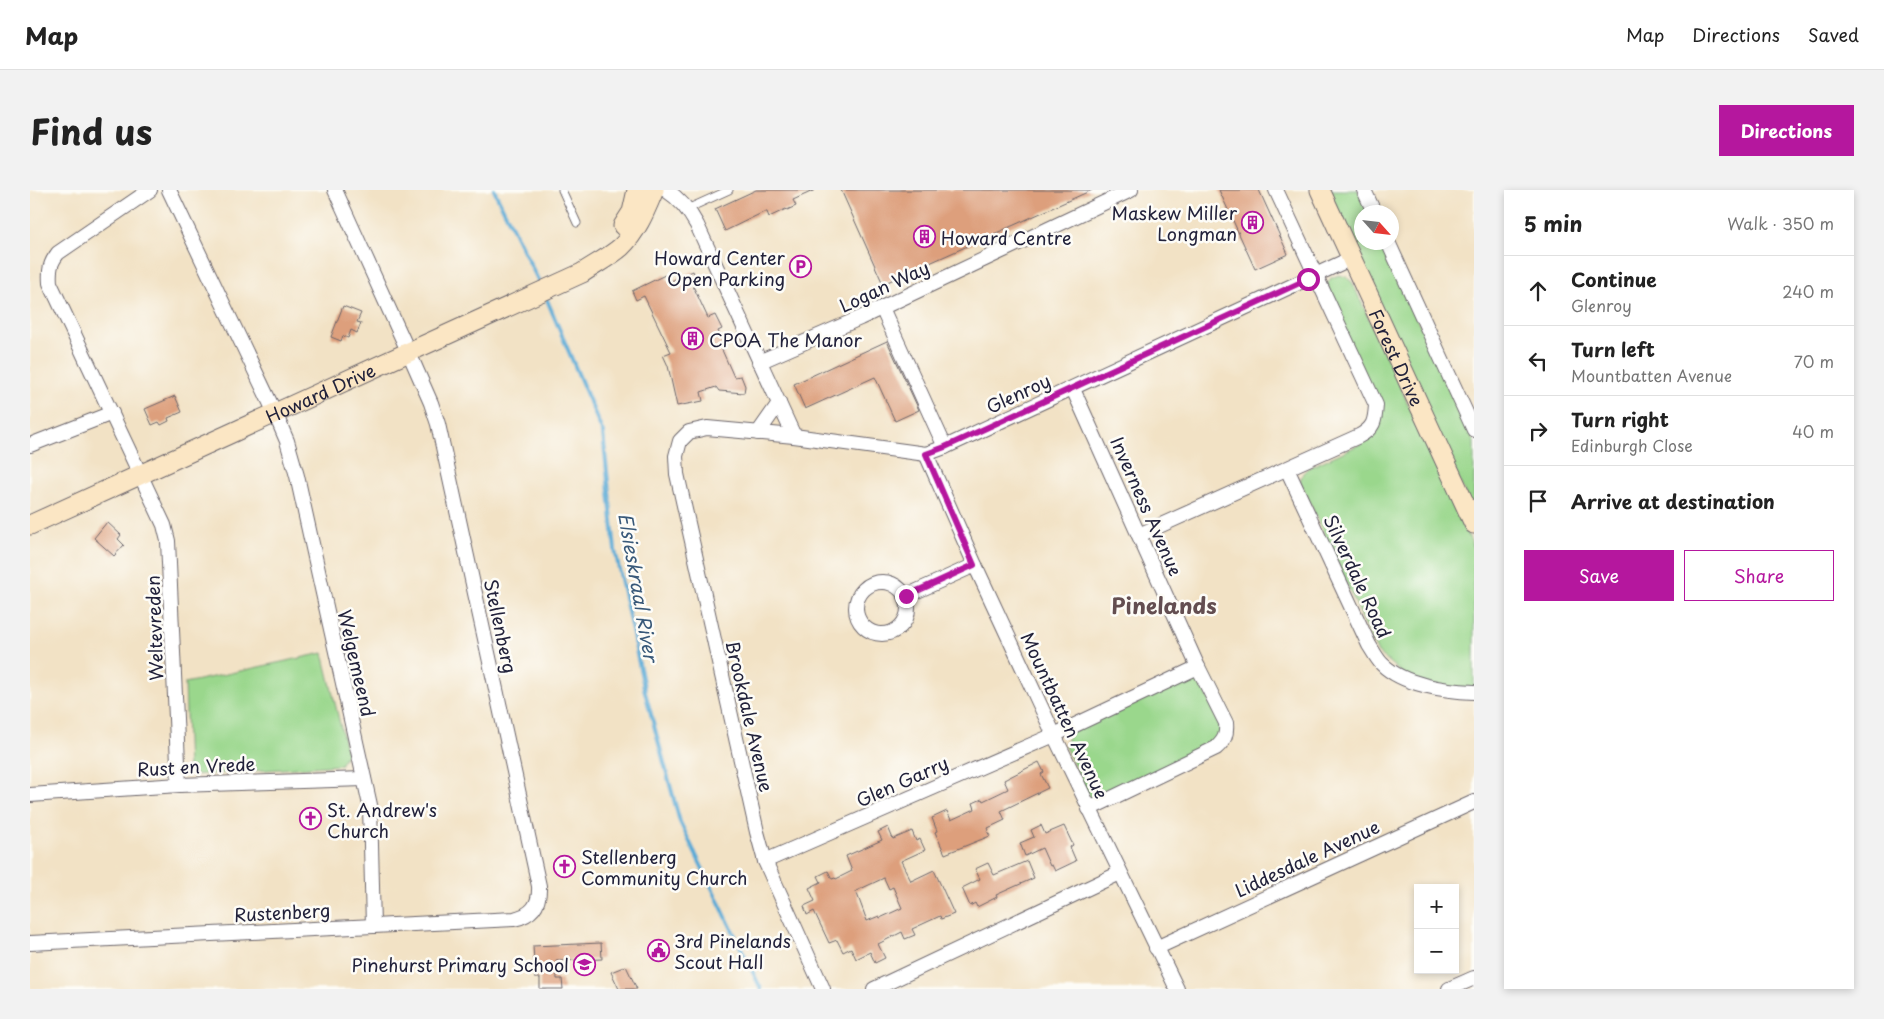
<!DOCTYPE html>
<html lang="en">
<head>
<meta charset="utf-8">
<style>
  body { margin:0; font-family:"Playpen Sans",sans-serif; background:#f2f2f2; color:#222 }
  .controls { position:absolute; right:15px; bottom:15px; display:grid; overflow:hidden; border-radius:0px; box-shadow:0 2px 8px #0003 }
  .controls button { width:45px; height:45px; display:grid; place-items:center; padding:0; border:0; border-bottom:1px solid #e0e0e0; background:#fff; color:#222; font:25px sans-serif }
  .compass { position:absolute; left:1324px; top:15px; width:45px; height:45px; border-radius:50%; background:#fff; box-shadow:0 2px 8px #0003; rotate:117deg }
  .stop { position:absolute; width:15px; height:15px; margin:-11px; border:4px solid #b5179e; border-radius:50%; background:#fff }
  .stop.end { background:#b5179e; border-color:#fff; box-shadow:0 1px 5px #0008 }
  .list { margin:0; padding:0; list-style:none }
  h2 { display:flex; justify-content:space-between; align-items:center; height:65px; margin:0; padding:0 20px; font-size:21px }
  h2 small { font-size:16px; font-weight:400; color:#767676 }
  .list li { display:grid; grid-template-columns:32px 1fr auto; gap:15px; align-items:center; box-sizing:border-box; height:70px; padding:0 20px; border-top:1px solid #e0e0e0 }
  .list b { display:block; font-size:19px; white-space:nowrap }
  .list p { margin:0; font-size:16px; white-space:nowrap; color:#767676 }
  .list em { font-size:16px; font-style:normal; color:#767676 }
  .actions { display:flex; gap:10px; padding:15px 20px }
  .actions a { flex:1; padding:11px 0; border:1px solid #b5179e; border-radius:0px; text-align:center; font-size:18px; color:#b5179e }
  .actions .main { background:#b5179e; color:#fff }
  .icon { flex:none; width:28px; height:28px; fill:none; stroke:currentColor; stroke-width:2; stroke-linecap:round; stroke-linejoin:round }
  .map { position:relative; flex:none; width:1444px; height:799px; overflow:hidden; border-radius:0px }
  header { display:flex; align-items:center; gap:30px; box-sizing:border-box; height:70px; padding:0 25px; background:#fff; border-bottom:1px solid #e0e0e0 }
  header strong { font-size:24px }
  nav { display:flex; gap:28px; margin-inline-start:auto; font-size:18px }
  .intro { display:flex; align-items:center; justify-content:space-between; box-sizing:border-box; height:120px; padding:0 30px }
  h1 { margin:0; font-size:35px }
  .button { padding:12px 22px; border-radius:0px; background:#b5179e; color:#fff; font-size:18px; font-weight:700 }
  main { display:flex; gap:30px; padding:0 30px }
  aside { flex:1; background:#fff; border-radius:0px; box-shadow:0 2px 8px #0003 }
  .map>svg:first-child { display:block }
  .green { fill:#9ad78c; stroke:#5e7c64 }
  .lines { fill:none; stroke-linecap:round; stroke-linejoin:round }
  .stream { stroke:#5cabd6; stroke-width:4 }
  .building { fill:#dd9f7b; fill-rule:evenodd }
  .lane-casing { stroke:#6b656b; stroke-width:9 }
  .street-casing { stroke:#6b656b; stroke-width:16 }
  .secondary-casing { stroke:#6b656b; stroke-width:21 }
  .lane { stroke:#fff; stroke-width:7 }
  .street { stroke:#fff; stroke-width:14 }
  .secondary { stroke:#fbe6c4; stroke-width:19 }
  .route { stroke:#b5179e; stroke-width:6 }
  .labels { text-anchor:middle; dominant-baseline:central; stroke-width:5; stroke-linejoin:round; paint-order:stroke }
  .poi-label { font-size:18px; fill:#22223b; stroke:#fdfcf7; text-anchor:start }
  .street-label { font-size:18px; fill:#22223b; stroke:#fdfcf7 }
  .water-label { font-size:19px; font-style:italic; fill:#395979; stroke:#fdfcf7 }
  .district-label { font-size:22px; font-weight:bold; fill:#634e51; stroke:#fdfcf7 }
</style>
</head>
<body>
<header>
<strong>Map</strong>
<nav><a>Map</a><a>Directions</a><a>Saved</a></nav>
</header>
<div class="intro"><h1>Find us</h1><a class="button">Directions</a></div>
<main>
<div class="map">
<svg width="1444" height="799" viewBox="0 0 1444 799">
  <rect width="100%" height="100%" fill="#fdfcf7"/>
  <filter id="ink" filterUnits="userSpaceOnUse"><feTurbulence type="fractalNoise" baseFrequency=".02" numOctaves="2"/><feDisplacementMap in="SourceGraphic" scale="10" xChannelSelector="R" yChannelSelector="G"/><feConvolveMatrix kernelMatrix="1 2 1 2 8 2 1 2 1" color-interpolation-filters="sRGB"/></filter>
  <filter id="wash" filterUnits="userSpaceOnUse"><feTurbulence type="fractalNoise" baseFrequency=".0096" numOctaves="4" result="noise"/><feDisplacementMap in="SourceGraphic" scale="20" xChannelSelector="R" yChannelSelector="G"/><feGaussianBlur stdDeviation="1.12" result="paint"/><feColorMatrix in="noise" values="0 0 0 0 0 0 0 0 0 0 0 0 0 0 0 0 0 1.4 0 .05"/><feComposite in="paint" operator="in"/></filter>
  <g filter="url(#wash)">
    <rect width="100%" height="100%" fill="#f2e2c5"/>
    <!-- green -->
    <g class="green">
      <polygon points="1296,0 1328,0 1338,22 1332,22 1332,52 1352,53 1444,252 1444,323"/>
      <polygon points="1309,85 1316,87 1322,92 1444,358 1444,500 1385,494 1348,463 1270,291 1273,283 1278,278 1335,252 1341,246 1349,230 1297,94 1301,88"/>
      <polygon points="293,463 317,563 310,575 165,585 158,580 155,493"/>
      <polygon points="1159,487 1166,489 1172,494 1192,539 1184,555 1062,611 1035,557 1037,549 1041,542"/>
    </g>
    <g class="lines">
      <!-- stream -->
      <g class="stream">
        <polyline points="464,0 511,96"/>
        <polyline points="515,105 573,243 585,360 615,502 650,632 731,799"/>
      </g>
    </g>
    <g id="blocks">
      <!-- building -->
      <g class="building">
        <polygon points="726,0 785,0 763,10 766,16 757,20 756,19 739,27 737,22 734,22 695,41 685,19"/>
        <polygon points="811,0 1062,0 853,94"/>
        <polygon points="1189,0 1229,0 1258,64 1225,79"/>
        <polygon points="663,81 669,94 663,96 678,128 685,125 692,139 688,141 695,158 692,160 704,187 711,186 715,196 714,203 689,201 686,197 671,202 673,211 647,216 638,176 633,165 641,162 614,106 606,110 602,101 635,85 639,92"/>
        <polygon points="313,116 331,123 327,132 331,133 327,143 321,140 318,148 313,146 311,151 301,147"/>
        <polygon points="857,151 889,220 865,231 845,187 775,219 764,194"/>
        <polygon points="145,206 152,222 138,228 139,231 131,235 129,232 122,235 115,219"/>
        <polygon points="77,332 91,345 88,349 94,355 84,366 64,348"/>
        <polygon points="1009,572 1014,582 1011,584 1018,598 971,621 975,630 958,638 959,640 957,641 960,646 915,664 905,642 907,641 902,628 917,621 921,630 945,619 943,613 952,609 953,611 978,599 974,590"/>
        <polygon points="1011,635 1015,644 1034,636 1043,655 1040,657 1046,671 1025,681 1022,675 1020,676 1012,658 995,666 990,653 1004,647 1001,640"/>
        <path d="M 858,637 L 863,649 L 882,641 L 886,651 L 890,649 L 895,660 L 871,671 L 881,691 L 904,680 L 924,724 L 911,729 L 910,726 L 882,739 L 885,745 L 875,749 L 872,742 L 848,754 L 855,768 L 845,773 L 840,762 L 826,769 L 821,758 L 813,762 L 807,750 L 799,753 L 784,721 L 777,725 L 774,716 L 785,711 L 779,698 L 791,692 L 788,686 L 798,681 L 802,689 L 805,688 L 806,689 L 822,681 L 816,666 L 852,650 L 848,642 ZM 854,688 L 859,699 L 863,697 L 872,718 L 850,728 L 849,726 L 837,731 L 826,701 Z"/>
        <polygon points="997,671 1004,688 966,705 967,707 947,717 945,713 940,716 932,698 950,689 945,679 958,673 964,685"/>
        <polygon points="571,753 572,769 526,771 527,789 532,789 533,799 510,799 510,788 505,788 503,756"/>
        <polygon points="596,776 607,799 589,799 581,782"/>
      </g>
    </g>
  </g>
  <g filter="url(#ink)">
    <use href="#blocks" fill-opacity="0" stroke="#6b656b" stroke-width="1"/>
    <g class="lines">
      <defs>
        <g id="lane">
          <polyline points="532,0 547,33"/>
          <polyline points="657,19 699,0"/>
        </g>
        <g id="street">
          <path d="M 120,0 L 28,63 C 20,73 19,80 20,93 L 134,335 L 138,351 L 149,595"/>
          <polyline points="139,0 245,223 257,251 267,286 340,615 343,736"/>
          <path d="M 636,0 C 650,9 659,20 667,35 L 764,246"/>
          <polyline points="1334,0 1344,22"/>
          <polyline points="1358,52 1444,240"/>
          <polyline points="852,118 915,257"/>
          <polyline points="729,172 830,128 1101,0"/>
          <path d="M 1043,199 L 1168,477 L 1196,533 C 1197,544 1195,550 1186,558 L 1059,619"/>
          <polyline points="728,243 749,213"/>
          <polyline points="0,255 82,223"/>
          <polyline points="896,264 945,375 1024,545 1147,799"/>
          <path d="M 1257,279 L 1339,455 C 1343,461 1347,469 1352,474 C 1373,495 1416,501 1444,502"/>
          <path d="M 1109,345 L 1329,246 C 1344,238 1345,231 1346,215 L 1246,0"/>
          <circle cx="852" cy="418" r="26"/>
          <polyline points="876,406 945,375"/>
          <polyline points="0,605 149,595 334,589"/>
          <polyline points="735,671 1024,545 1168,477"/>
          <path d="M 0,753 L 484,729 C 502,725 510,715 509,696 L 408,234 L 401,213 L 383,172 L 305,0"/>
          <polyline points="1126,758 1444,612"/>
          <polyline points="793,799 735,671 727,642 647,284 646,266 650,251 659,242 677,238 764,246 896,264 915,257 1322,68"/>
          <polyline points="844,799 1090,683"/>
          <polyline points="1419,799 1444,788"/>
        </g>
        <g id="secondary">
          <path id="s1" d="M 1290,0 L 1444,334"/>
          <polyline points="593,36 602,22 607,0"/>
          <path id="s2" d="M 0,335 L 552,83 C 564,75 581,66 591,57 C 607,42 616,19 624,0"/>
        </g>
      </defs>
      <!-- lane casing -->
      <use href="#lane" class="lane-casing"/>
      <!-- street casing -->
      <use href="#street" class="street-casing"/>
      <!-- secondary casing -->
      <use href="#secondary" class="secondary-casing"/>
      <!-- lane -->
      <use href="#lane" class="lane"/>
      <!-- street -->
      <use href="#street" class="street"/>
      <!-- secondary -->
      <use href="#secondary" class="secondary"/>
    </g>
  </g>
  <g class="lines" filter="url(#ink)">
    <!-- route -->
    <polyline class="route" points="876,406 944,375 896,264 915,257 1278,89"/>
  </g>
  <!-- icons -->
  <defs>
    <symbol id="building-ring" viewBox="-11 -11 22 22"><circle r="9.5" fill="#fdfcf7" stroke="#b5179e" stroke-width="1.5"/><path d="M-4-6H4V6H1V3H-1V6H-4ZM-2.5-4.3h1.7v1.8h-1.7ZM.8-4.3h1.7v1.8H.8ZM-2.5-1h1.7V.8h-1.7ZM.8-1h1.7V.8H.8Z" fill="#b5179e"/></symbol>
    <symbol id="parking-ring" viewBox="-11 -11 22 22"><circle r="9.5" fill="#fdfcf7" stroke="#b5179e" stroke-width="1.5"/><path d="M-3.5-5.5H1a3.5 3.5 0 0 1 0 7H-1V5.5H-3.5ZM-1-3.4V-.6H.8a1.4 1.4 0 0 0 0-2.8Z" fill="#b5179e"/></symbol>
    <symbol id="church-ring" viewBox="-11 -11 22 22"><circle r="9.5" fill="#fdfcf7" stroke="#b5179e" stroke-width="1.5"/><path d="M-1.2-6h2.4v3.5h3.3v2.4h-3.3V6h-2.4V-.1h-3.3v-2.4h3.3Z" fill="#b5179e"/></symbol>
    <symbol id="civic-ring" viewBox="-11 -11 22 22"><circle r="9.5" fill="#fdfcf7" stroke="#b5179e" stroke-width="1.5"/><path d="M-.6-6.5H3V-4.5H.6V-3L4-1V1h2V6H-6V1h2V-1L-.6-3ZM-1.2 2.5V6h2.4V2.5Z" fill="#b5179e"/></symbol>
    <symbol id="school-ring" viewBox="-11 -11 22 22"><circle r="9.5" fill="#fdfcf7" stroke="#b5179e" stroke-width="1.5"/><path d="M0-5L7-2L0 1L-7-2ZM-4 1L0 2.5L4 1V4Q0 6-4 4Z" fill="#b5179e"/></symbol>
  </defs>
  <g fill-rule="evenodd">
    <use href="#building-ring" x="1210" y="20" width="25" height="25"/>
    <use href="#building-ring" x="882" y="34" width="25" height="25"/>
    <use href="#parking-ring" x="758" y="64" width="25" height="25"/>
    <use href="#building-ring" x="650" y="136" width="25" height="25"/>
    <use href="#church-ring" x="268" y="616" width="25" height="25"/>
    <use href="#church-ring" x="522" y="664" width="25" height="25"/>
    <use href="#civic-ring" x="616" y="748" width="25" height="25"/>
    <use href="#school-ring" x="542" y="762" width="25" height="25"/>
  </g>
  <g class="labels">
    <!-- poi labels -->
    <g class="poi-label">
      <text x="1207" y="22" text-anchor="end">Maskew Miller<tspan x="1207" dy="21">Longman</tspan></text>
      <text x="911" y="47">Howard Centre</text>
      <text x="755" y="67" text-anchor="end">Howard Center<tspan x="755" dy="21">Open Parking</tspan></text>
      <text x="679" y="149">CPOA The Manor</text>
      <text x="297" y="619">St. Andrew's<tspan x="297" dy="21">Church</tspan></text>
      <text x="551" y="666">Stellenberg<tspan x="551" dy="21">Community Church</tspan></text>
      <text x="644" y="750">3rd Pinelands<tspan x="644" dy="21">Scout Hall</tspan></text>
      <text x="539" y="774" text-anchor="end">Pinehurst Primary School</text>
    </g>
    <!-- street labels -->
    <g class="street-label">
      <text transform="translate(854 96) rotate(-25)">Logan Way</text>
      <text stroke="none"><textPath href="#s1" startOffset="184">Forest Drive</textPath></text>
      <text stroke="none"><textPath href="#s2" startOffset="319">Howard Drive</textPath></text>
      <text transform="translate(988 203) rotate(-25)">Glenroy</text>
      <text transform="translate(1117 316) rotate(66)">Inverness Avenue</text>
      <text transform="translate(1328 386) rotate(65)">Silverdale Road</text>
      <text transform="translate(471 436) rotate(78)">Stellenberg</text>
      <text transform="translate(124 438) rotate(-92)">Weltevreden</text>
      <text transform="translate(327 473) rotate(77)">Welgemeend</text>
      <text transform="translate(1035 525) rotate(65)">Mountbatten Avenue</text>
      <text transform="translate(720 526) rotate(77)">Brookdale Avenue</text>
      <text transform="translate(166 576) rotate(-3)">Rust en Vrede</text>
      <text transform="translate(872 591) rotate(-24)">Glen Garry</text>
      <text transform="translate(1277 668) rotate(-25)">Liddesdale Avenue</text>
      <text transform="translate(252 722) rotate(-3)">Rustenberg</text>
    </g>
    <!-- water labels -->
    <g class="water-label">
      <text transform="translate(609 397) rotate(80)">Elsieskraal River</text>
    </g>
    <!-- district labels -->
    <g class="district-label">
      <text x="1134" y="414">Pinelands</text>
    </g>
  </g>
</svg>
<div class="controls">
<button>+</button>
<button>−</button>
</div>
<svg class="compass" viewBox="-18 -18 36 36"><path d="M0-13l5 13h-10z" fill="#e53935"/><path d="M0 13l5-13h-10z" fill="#767676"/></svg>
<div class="stop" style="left:1278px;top:89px"></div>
<div class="stop end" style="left:876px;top:406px"></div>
</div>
<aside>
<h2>5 min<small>Walk · 350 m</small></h2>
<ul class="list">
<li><svg class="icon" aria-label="ahead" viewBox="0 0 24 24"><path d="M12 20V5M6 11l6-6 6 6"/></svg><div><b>Continue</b><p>Glenroy</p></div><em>240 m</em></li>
<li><svg class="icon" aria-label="left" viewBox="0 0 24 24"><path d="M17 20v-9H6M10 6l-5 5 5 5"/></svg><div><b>Turn left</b><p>Mountbatten Avenue</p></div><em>70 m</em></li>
<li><svg class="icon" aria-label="right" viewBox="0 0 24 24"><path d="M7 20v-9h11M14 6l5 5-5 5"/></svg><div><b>Turn right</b><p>Edinburgh Close</p></div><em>40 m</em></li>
<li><svg class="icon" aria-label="arrive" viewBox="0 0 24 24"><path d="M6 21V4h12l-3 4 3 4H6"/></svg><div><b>Arrive at destination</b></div></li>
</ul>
<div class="actions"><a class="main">Save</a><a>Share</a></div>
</aside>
</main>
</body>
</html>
